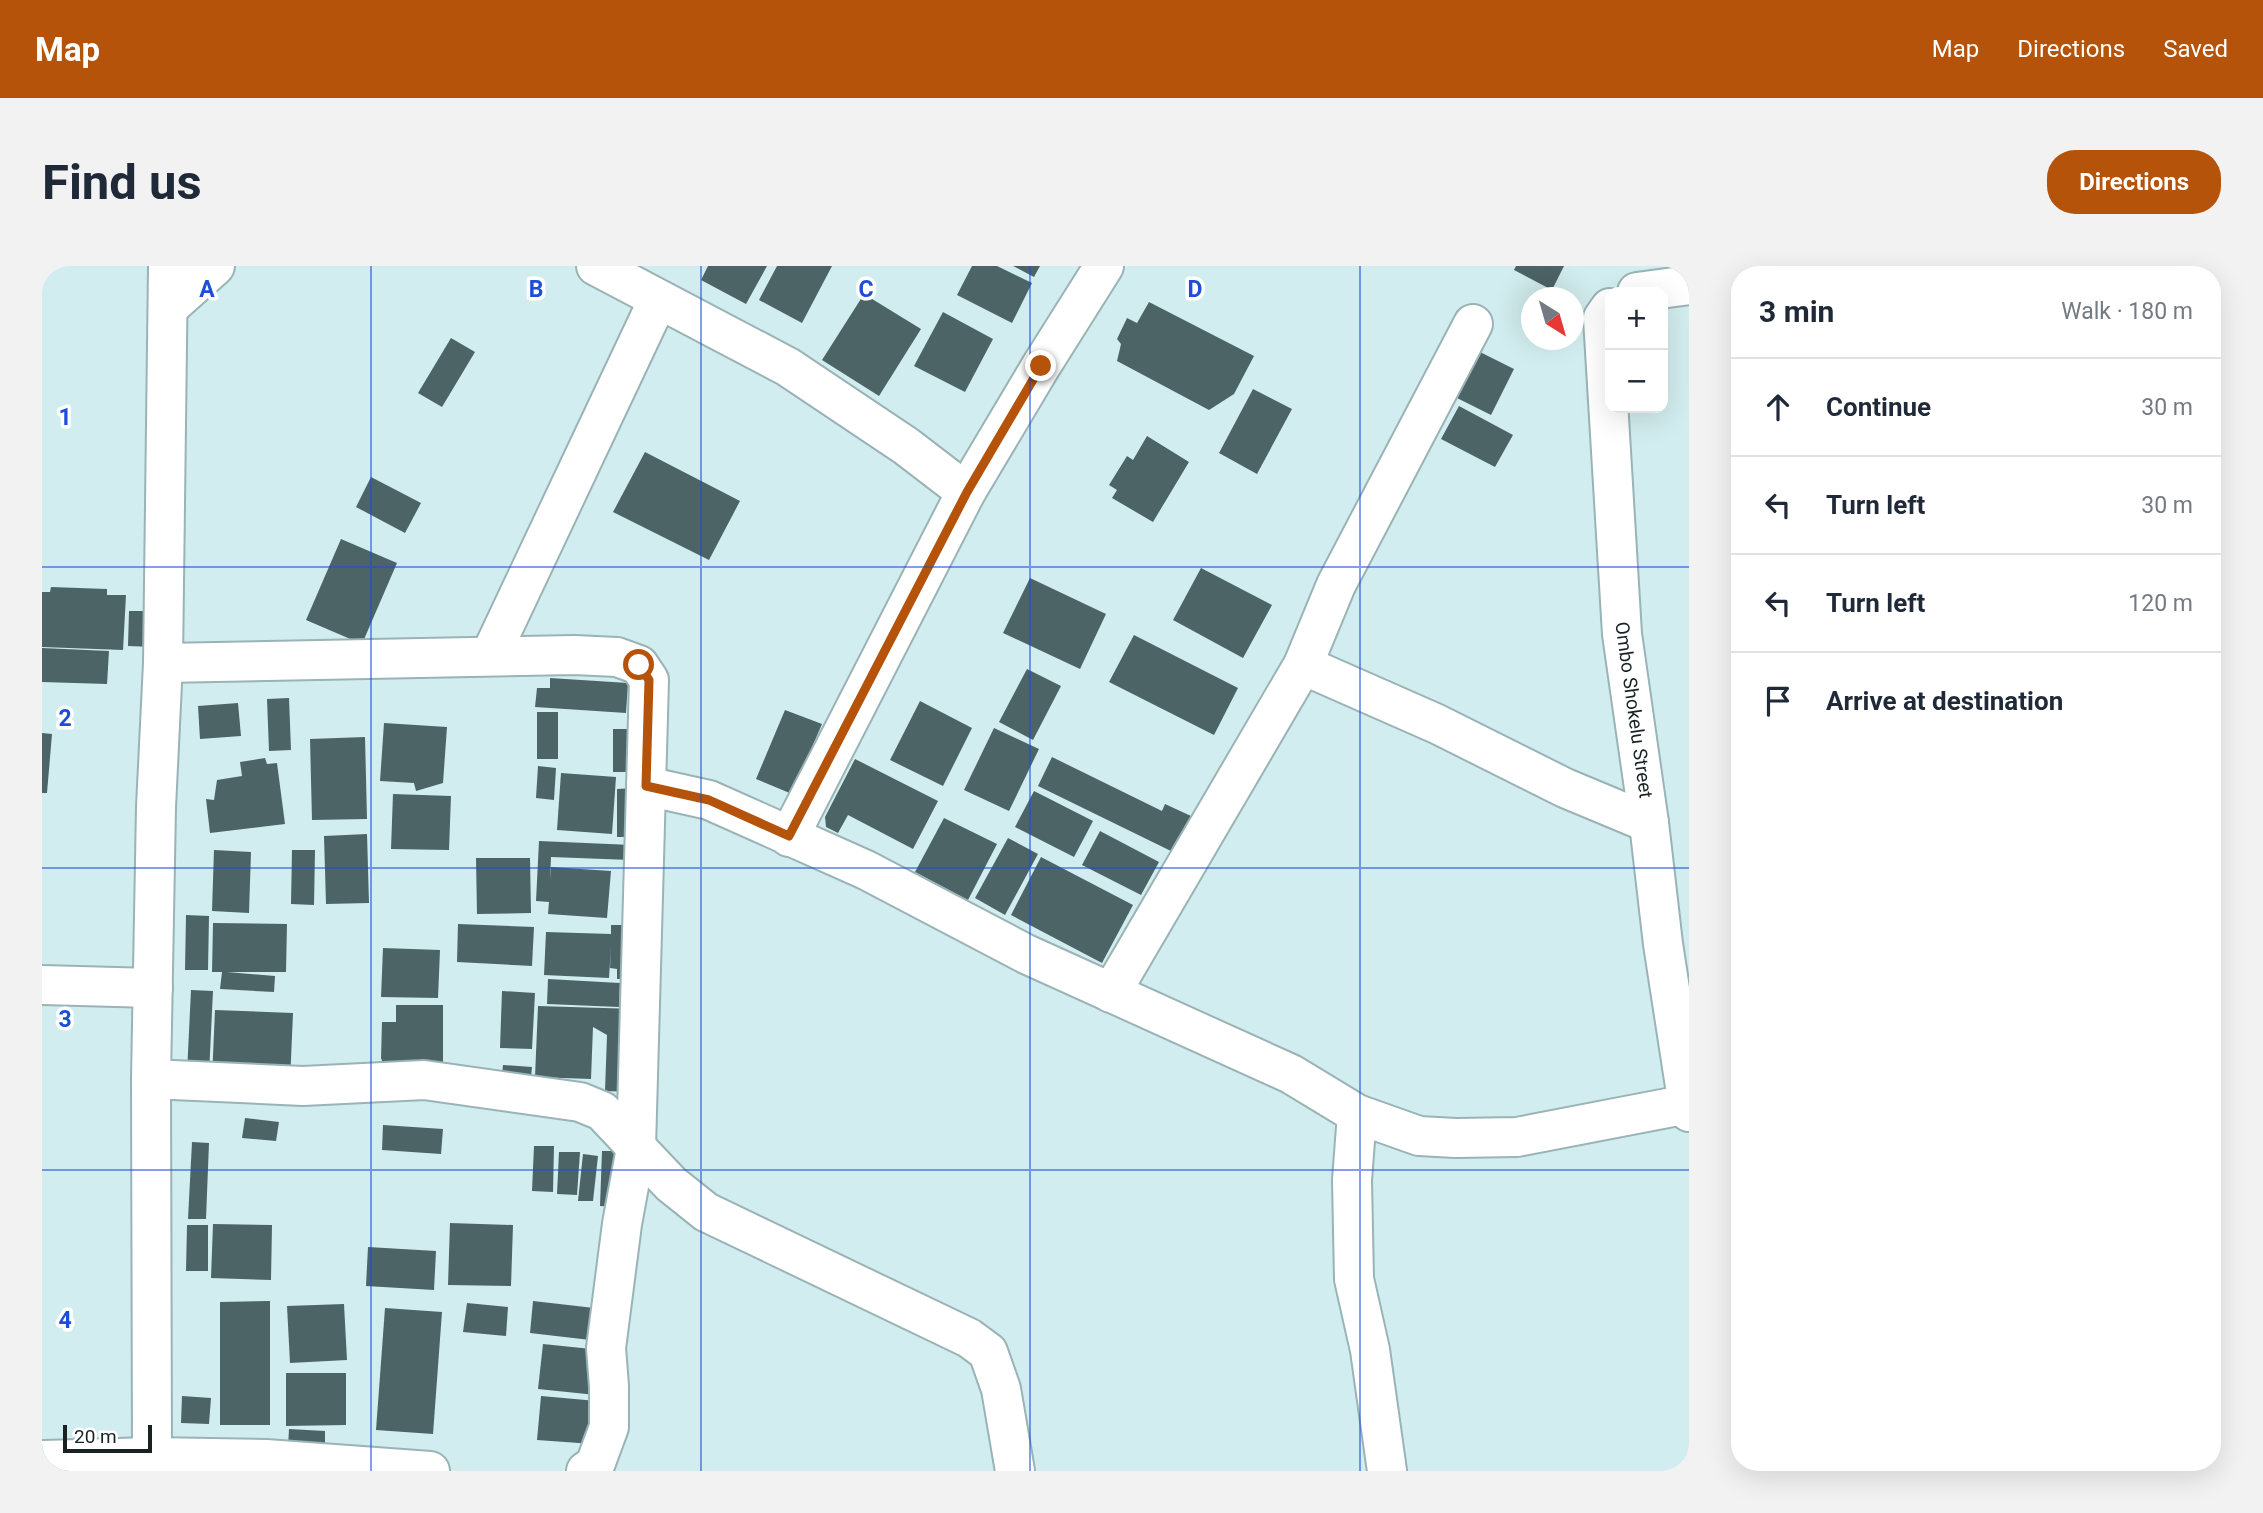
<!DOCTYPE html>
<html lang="en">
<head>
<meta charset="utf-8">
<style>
  body { margin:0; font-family:Roboto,sans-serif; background:#f2f2f3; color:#1f2937 }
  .controls { position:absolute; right:21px; top:21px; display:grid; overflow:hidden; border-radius:14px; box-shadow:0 7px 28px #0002 }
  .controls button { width:63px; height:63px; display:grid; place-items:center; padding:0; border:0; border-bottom:2px solid #e0e1e3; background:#fff; color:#1f2937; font:35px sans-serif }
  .compass { position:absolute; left:1479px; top:21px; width:63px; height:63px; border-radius:50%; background:#fff; box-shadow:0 7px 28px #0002; rotate:143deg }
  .scale { position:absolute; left:21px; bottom:18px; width:89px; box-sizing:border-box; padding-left:7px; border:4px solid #182223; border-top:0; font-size:19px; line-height:24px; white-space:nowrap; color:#182223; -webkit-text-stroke:5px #fff; paint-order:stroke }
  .stop { position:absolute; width:21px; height:21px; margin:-16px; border:5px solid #b45309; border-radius:50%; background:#fff }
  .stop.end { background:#b45309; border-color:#fff; box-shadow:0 2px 7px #0008 }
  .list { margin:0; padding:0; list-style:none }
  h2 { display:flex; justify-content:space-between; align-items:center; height:91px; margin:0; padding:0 28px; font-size:30px }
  h2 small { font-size:23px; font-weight:400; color:#747a83 }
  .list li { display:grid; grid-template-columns:46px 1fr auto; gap:21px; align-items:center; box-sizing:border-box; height:98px; padding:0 28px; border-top:2px solid #e0e1e3 }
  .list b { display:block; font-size:26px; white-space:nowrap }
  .list em { font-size:23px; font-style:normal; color:#747a83 }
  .icon { flex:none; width:38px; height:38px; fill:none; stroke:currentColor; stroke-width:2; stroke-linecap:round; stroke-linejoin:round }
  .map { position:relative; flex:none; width:1647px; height:1205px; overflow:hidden; border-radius:28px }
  header { display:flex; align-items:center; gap:42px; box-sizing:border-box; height:98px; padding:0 35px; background:#b45309; color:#fff }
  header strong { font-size:33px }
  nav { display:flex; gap:38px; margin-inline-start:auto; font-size:24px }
  .intro { display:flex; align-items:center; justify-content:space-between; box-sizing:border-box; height:168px; padding:0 42px }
  h1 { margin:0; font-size:49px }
  .button { padding:18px 32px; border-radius:28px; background:#b45309; color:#fff; font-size:24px; font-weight:700 }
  main { display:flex; gap:42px; padding:0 42px }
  aside { flex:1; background:#fff; border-radius:28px; box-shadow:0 7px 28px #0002 }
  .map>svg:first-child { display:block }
  .building { fill:#4d6466 }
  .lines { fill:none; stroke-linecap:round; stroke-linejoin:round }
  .minor-casing { stroke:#9ab3b5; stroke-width:42 }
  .minor { stroke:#fff; stroke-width:38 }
  .route { stroke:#b45309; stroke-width:9 }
  .grid { fill:none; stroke:#1d4ed8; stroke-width:2; stroke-opacity:0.55 }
  .labels { text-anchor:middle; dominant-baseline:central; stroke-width:7; stroke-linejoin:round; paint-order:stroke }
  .street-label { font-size:19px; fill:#182223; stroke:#fff }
  .grid-label { font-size:23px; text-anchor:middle; font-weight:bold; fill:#1d4ed8; stroke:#fff; stroke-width:7; stroke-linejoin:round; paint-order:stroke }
</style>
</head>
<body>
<header>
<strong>Map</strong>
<nav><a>Map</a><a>Directions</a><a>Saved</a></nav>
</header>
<div class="intro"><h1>Find us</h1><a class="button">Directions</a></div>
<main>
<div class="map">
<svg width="1647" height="1205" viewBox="0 0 1647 1205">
  <rect width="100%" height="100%" fill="#d2edef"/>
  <!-- building -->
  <g class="building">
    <polygon points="666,0 725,0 704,38 659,14"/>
    <polygon points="735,0 790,0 760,57 717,34"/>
    <polygon points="930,0 955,0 990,17 970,57 915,29"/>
    <polygon points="971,0 998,0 992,11"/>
    <polygon points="1474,0 1522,0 1510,24 1472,4"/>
    <polygon points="822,28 879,63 837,130 780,94"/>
    <polygon points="1107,36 1212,90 1192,128 1167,144 1075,95 1079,78 1075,73 1085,52 1095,57"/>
    <polygon points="901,46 951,73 923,126 872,100"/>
    <polygon points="409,72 433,86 400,141 376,127"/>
    <polygon points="1434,84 1472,103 1449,149 1411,130"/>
    <polygon points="1211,123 1250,143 1215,208 1177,187"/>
    <polygon points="1417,140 1471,169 1453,201 1399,173"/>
    <polygon points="1105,170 1147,196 1111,256 1070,232 1075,224 1067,219 1085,190 1091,194"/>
    <polygon points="603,186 698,235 667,294 571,246"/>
    <polygon points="329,211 379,237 363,267 314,241"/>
    <polygon points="299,273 355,297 320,378 264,354"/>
    <polygon points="1159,302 1230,339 1201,392 1131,354"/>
    <polygon points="988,312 1064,348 1038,403 961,367"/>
    <polygon points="9,321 65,323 65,329 84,329 81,384 0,381 0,326 8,326"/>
    <polygon points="87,345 113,345 111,381 86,380"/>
    <polygon points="1092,369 1196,422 1172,469 1067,416"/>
    <polygon points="0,382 67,385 65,418 0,416"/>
    <polygon points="985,403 1019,420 991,474 957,456"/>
    <polygon points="508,412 586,417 584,447 493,441 495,422 508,422"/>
    <polygon points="247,432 249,484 227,485 225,433"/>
    <polygon points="878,435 930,462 901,520 848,494"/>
    <polygon points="196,437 199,470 158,473 156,440"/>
    <polygon points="743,444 780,458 750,528 714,513"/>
    <rect x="495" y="446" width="21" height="47"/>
    <polygon points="342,457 405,461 401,517 374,525 372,517 338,515"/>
    <polygon points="952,462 997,483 967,545 922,524"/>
    <rect x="571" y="463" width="24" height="43"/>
    <polygon points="0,467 10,468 5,527 0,527"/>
    <polygon points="323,471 325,553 270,554 268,473"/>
    <polygon points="1010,491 1120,545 1123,538 1149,550 1131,586 996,520"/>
    <polygon points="223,492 225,498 235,497 243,558 168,567 164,533 172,534 175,514 200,510 198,496"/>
    <polygon points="813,493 896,535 871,583 806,549 796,567 784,561 783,551"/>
    <polygon points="496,500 514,502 512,534 494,532"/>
    <polygon points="519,507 574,511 570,568 515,564"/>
    <polygon points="594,522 594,571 575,571 575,523"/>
    <polygon points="992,525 1051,555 1032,591 973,561"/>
    <polygon points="351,528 409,530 407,584 349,583"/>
    <polygon points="902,552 955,578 926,634 873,606"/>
    <polygon points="1058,565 1117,596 1099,629 1040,599"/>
    <polygon points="325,568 327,637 284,638 282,570"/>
    <polygon points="966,572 996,588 963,649 933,632"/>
    <polygon points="497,575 590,579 589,594 509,591 508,614 509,601 569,605 565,652 506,648 507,636 494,635"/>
    <polygon points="172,584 209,586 207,647 170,645"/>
    <polygon points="250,584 273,584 272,639 249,638"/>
    <polygon points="999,591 1091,639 1060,697 969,649"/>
    <polygon points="434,592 488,592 489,647 435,648"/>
    <polygon points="144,649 167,650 166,704 143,704"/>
    <polygon points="171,657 245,658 244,706 185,706 233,710 232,726 178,723 180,706 170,706"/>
    <polygon points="416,658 492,661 490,700 415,696"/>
    <polygon points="569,659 589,659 589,713 575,713 575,703 568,702 569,681 567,712 502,709 504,666 569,668"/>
    <polygon points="341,682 398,684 396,732 339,731"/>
    <polygon points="506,713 578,717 577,741 505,738"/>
    <polygon points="149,724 171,725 167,808 145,807"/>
    <polygon points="460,725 493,727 490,783 458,782"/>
    <polygon points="354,739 401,739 401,800 342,800 339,792 340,756 354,756"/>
    <polygon points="496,740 594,743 591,826 563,825 565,769 551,761 549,813 493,811"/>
    <polygon points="173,744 251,747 248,816 170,813"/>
    <polygon points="461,799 490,801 488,822 459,820"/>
    <polygon points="203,852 237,856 234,875 200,872"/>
    <polygon points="341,859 401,863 399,888 340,884"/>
    <polygon points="150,876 167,877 164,953 146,953"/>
    <polygon points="492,880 512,880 511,926 490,925"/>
    <polygon points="560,885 580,885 578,941 558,940"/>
    <polygon points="517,886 538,886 535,929 515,928"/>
    <polygon points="541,888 556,890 551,935 536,935"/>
    <polygon points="408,957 471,959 469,1020 406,1019"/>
    <polygon points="171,958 230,959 229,1014 169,1012"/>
    <polygon points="145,959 166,959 166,1005 144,1005"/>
    <polygon points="326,981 394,985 392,1024 324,1020"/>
    <polygon points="228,1035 228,1159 178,1159 178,1036"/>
    <polygon points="491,1035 561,1043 557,1075 488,1067"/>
    <polygon points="425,1037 466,1041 464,1070 421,1066"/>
    <polygon points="302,1038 305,1094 248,1097 245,1040"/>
    <polygon points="343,1042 400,1046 391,1168 334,1164"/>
    <polygon points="501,1078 559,1084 554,1129 496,1123"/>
    <polygon points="244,1107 304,1107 304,1159 244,1160"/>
    <polygon points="140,1130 169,1132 167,1158 139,1157"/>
    <polygon points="499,1130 555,1135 551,1178 495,1174"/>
    <polygon points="247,1163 283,1165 283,1184 246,1182"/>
  </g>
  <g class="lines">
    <defs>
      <g id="minor">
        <polyline points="554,0 746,101 864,180 924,226"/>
        <polyline points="1595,26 1647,19"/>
        <polyline points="126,42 173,0"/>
        <polyline points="1568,42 1561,52 1580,368 1607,557 1621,678 1647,846"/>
        <polyline points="448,390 616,34"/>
        <polyline points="121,397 532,389 575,391 597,399 607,414 594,882 580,958 564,1082 567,1120 567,1161 553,1199 544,1205"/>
        <polyline points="1261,399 1395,458 1523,522 1607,557"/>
        <polyline points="604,520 667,534 824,604 984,688 1249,808 1315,848 1377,870 1414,872 1475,871 1646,838"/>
        <polyline points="747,571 924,226 999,100 1062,0"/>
        <polyline points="0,719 111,722"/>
        <polyline points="1069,727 1261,399 1294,319 1431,58"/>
        <polyline points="109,813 261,820 382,814 538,836 560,845 629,918 664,946 927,1072 946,1086 959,1123 973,1205"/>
        <polyline points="1315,848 1310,914 1312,1013 1328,1084 1345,1205"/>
        <polyline points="110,1191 109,813 114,541 121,397 126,0"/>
        <polyline points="0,1194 110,1191 224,1193 388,1205"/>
      </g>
    </defs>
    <!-- minor casing -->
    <use href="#minor" class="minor-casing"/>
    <!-- minor -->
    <use href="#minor" class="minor"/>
  </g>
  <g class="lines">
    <!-- route -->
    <polyline class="route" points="597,399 607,414 604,520 667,534 747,570 925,226 999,100"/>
  </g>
  <!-- grid -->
  <path class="grid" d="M 329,0 L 329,1205M 659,0 L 659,1205M 988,0 L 988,1205M 1318,0 L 1318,1205M 0,301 L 1647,301M 0,602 L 1647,602M 0,904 L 1647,904"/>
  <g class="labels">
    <!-- street labels -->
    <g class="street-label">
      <text transform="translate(1592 444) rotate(82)">Ombo Shokelu Street</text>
    </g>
  </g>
  <g class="grid-label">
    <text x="165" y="31">A</text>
    <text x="494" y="31">B</text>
    <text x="824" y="31">C</text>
    <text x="1153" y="31">D</text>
    <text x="23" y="159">1</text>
    <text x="23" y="460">2</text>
    <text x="23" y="761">3</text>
    <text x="23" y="1062">4</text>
  </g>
</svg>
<div class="controls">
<button>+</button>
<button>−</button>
</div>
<svg class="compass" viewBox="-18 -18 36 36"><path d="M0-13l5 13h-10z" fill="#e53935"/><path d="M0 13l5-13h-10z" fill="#747a83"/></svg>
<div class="scale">20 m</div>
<div class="stop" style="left:597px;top:399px"></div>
<div class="stop end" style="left:999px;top:100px"></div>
</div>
<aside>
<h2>3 min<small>Walk · 180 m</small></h2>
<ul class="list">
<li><svg class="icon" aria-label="ahead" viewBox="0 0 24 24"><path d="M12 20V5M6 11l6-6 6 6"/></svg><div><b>Continue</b></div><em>30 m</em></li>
<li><svg class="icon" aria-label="left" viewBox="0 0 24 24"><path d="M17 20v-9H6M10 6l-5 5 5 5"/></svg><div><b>Turn left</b></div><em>30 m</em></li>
<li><svg class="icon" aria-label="left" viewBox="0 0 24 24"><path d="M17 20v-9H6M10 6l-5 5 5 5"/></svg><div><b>Turn left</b></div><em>120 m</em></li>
<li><svg class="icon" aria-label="arrive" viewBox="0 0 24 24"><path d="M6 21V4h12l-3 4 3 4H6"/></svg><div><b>Arrive at destination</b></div></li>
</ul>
</aside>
</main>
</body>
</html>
